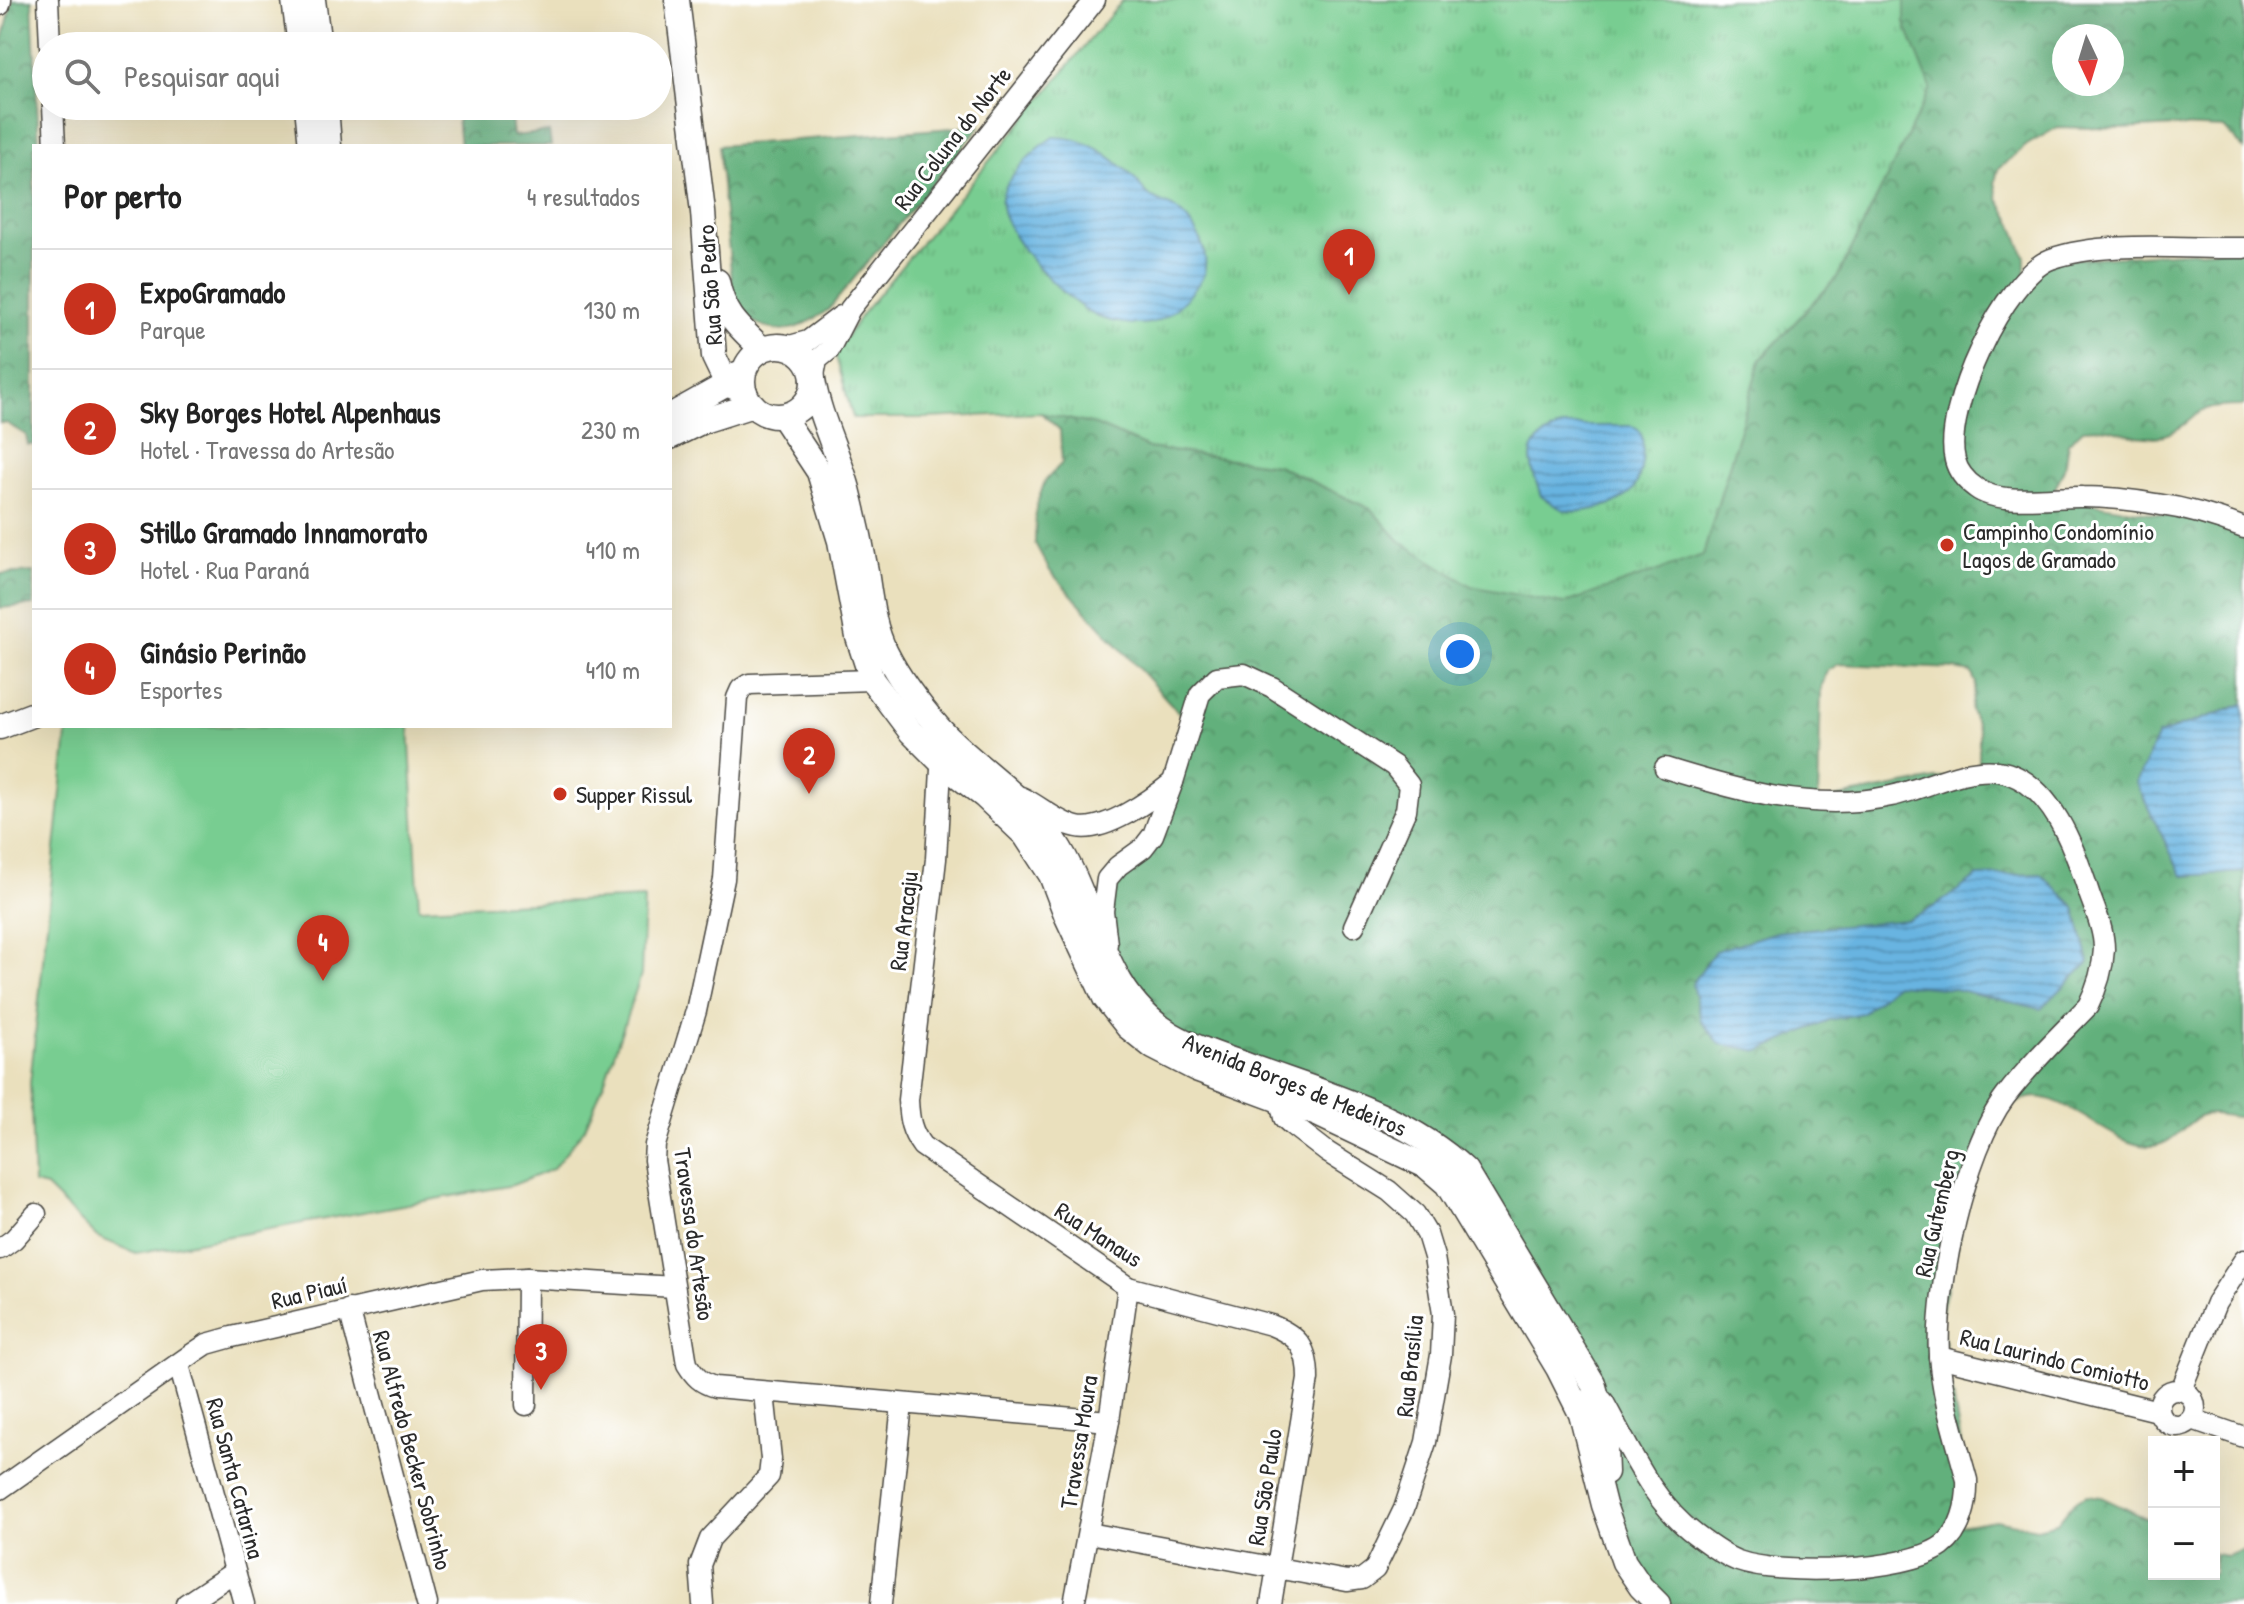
<!DOCTYPE html>
<html lang="pt">
<head>
<meta charset="utf-8">
<style>
  body { margin:0; font-family:"Patrick Hand",sans-serif; background:#f2f2f2; color:#222 }
  .controls { position:absolute; right:24px; bottom:24px; display:grid; overflow:hidden; border-radius:0px; box-shadow:0 8px 32px #0002 }
  .controls button { width:72px; height:72px; display:grid; place-items:center; padding:0; border:0; border-bottom:2px solid #e0e0e0; background:#fff; color:#222; font:40px sans-serif }
  .compass { position:absolute; left:2052px; top:24px; width:72px; height:72px; border-radius:50%; background:#fff; box-shadow:0 8px 32px #0002; rotate:176deg }
  .you { position:absolute; left:1460px; top:654px; width:28px; height:28px; margin:-20px; border:6px solid #fff; border-radius:50%; background:#1a73e8; box-shadow:0 0 0 12px #1a73e833 }
  .badge { display:grid; place-items:center; width:52px; height:52px; border-radius:50%; background:#c8321e; color:#fff; font-size:26px; font-weight:700 }
  .pin { position:absolute; translate:-50% -66px; filter:drop-shadow(0 2px 4px #0008) }
  .pin::after { content:''; position:absolute; top:42px; width:28px; height:24px; background:inherit; clip-path:polygon(0 0,100% 0,50% 100%) }
  .list { margin:0; padding:0; list-style:none }
  h2 { display:flex; justify-content:space-between; align-items:center; height:104px; margin:0; padding:0 32px; font-size:34px }
  h2 small { font-size:26px; font-weight:400; color:#767676 }
  .list li { display:grid; grid-template-columns:52px 1fr auto; gap:24px; align-items:center; box-sizing:border-box; height:120px; padding:0 32px; border-top:2px solid #e0e0e0 }
  .list b { display:block; font-size:30px; white-space:nowrap }
  .list p { margin:0; font-size:26px; white-space:nowrap; color:#767676 }
  .list em { font-size:26px; font-style:normal; color:#767676 }
  .icon { flex:none; width:44px; height:44px; fill:none; stroke:currentColor; stroke-width:2; stroke-linecap:round; stroke-linejoin:round }
  .map { position:relative; flex:none; width:2244px; height:1604px; overflow:hidden }
  .search { position:absolute; background:#fff; box-shadow:0 8px 32px #0002; left:32px; top:32px; width:640px; height:88px; display:flex; align-items:center; gap:20px; box-sizing:border-box; padding:0 28px; border-radius:44px; color:#767676; font-size:30px }
  .panel { position:absolute; background:#fff; box-shadow:0 8px 32px #0002; left:32px; top:144px; width:640px; height:584px; border-radius:0px }
  .map>svg:first-child { display:block }
  .grass { fill:#78cd91; stroke:#527c5e; stroke-width:2 }
  .forest { fill:url(#forest-crowns); stroke:#466e53; stroke-width:2; fill-rule:evenodd }
  .park { fill:url(#park-tufts); stroke:#527c5e; stroke-width:2 }
  .water { fill:url(#water-rules); stroke:#497086; stroke-width:2 }
  .lines { fill:none; stroke-linecap:round; stroke-linejoin:round }
  .minor-casing { stroke:#484641; stroke-width:23 }
  .major-casing { stroke:#484641; stroke-width:27 }
  .minor { stroke:#fff; stroke-width:20 }
  .major { stroke:#fff; stroke-width:24 }
  .poi-dot { fill:#c8321e; stroke:#fff; stroke-width:3 }
  .labels { text-anchor:middle; dominant-baseline:central; stroke-width:6; stroke-linejoin:round; paint-order:stroke }
  .street-label { font-size:24px; fill:#2b2b2b; stroke:#fff }
  .poi-label { font-size:24px; fill:#2b2b2b; stroke:#fff; text-anchor:start }
</style>
</head>
<body>
<div class="map">
<svg width="2244" height="1604" viewBox="0 0 2244 1604">
  <defs>
    <pattern id="forest-crowns" width="20" height="18" patternUnits="userSpaceOnUse" patternTransform="scale(2)"><rect width="20" height="18" fill="#62b07b"/><path d="M2 6a3 3 0 1 1 6 0M12 15a3 3 0 1 1 6 0" fill="none" stroke="#518f65"/></pattern>
    <pattern id="park-tufts" width="24" height="20" patternUnits="userSpaceOnUse" patternTransform="scale(2)"><rect width="24" height="20" fill="#78cd91"/><path d="M3 7l-1-3M5 7V3M7 7l1-3M15 17l-1-3M17 17v-4M19 17l1-3" fill="none" stroke="#68b07d"/></pattern>
    <pattern id="water-rules" width="6" height="5" patternUnits="userSpaceOnUse" patternTransform="scale(2)"><rect width="6" height="5" fill="#67b4e1"/><path d="M0 2.5h6" fill="none" stroke="#5593b7"/></pattern>
  </defs>
  <rect width="100%" height="100%" fill="#fff"/>
  <filter id="ink" filterUnits="userSpaceOnUse"><feTurbulence type="fractalNoise" baseFrequency=".0125" numOctaves="2"/><feDisplacementMap in="SourceGraphic" scale="16" xChannelSelector="R" yChannelSelector="G"/><feConvolveMatrix kernelMatrix="1 2 1 2 8 2 1 2 1" color-interpolation-filters="sRGB"/></filter>
  <filter id="wash" filterUnits="userSpaceOnUse"><feTurbulence type="fractalNoise" baseFrequency=".006" numOctaves="4" result="noise"/><feDisplacementMap in="SourceGraphic" scale="32" xChannelSelector="R" yChannelSelector="G"/><feGaussianBlur stdDeviation="1.8" result="paint"/><feColorMatrix in="noise" values="0 0 0 0 0 0 0 0 0 0 0 0 0 0 0 0 0 1.4 0 .05"/><feComposite in="paint" operator="in"/></filter>
  <g filter="url(#wash)">
    <rect width="100%" height="100%" fill="#eae0bd"/>
    <!-- grass -->
    <polygon class="grass" points="68,726 409,726 419,908 644,898 641,975 604,1083 585,1128 553,1169 513,1185 136,1253 97,1237 46,1187 34,1184 30,1083"/>
    <!-- forest -->
    <g class="forest">
      <polygon points="13,0 32,0 39,146 34,146 34,445 28,445 26,435 6,423 0,423 0,52"/>
      <path d="M 1905,0 L 2244,0 L 2244,149 L 2224,128 L 2176,126 L 2122,129 L 2058,127 L 2027,145 L 1998,169 L 1995,182 L 1998,199 L 2013,224 L 2025,257 L 2025,279 L 2046,261 L 2244,248 L 2244,406 C 2229,406 2207,406 2195,415 C 2184,423 2178,431 2164,435 C 2143,441 2128,433 2108,429 C 2101,427 2091,429 2083,429 L 2068,443 L 2064,469 L 2051,497 L 2244,528 L 2244,704 L 2158,735 L 2182,876 L 2244,872 L 2244,1117 C 2230,1119 2214,1110 2201,1116 C 2182,1124 2174,1146 2149,1146 C 2111,1146 2064,1090 2029,1098 C 2014,1101 1999,1117 1987,1126 L 1940,1317 L 1967,1480 L 1959,1526 L 1995,1520 L 2037,1528 L 2057,1523 L 2075,1501 L 2087,1495 L 2101,1497 L 2154,1522 L 2154,1574 L 2214,1574 L 2214,1554 L 2227,1556 L 2244,1550 L 2244,1604 L 1658,1604 L 1611,1529 L 1604,1421 L 1441,1147 L 1170,1034 L 1109,964 L 1104,893 L 1144,847 L 1173,782 L 1181,715 L 1050,571 L 1035,543 L 1036,506 L 1045,481 L 1062,463 L 1060,430 L 1041,413 L 1096,425 L 1149,448 L 1277,465 L 1371,509 L 1400,541 L 1703,555 L 1760,360 L 1838,276 L 1930,89 L 1905,23 ZM 2064,36 L 2112,36 L 2112,84 L 2064,84 ZM 1839,664 L 1955,669 L 1971,672 L 1976,683 L 1971,710 L 1979,732 L 1979,771 L 1818,801 L 1821,689 L 1827,671 Z"/>
      <polygon points="456,106 510,106 513,136 549,132 551,146 460,146"/>
      <path d="M 980,126 L 829,309 C 795,334 775,338 740,313 L 733,290 L 718,146 Z"/>
      <polygon points="34,572 34,605 0,608 0,574"/>
    </g>
    <!-- park -->
    <polygon class="park" points="1123,0 1905,0 1905,23 1931,88 1838,276 1760,360 1703,555 1563,604 1471,586 1400,541 1371,509 1277,465 1149,448 1096,425 1041,413 927,418 853,418 835,353 862,314"/>
    <!-- water -->
    <g class="water">
      <path d="M 1053,137 C 1085,136 1114,157 1136,180 C 1140,184 1143,191 1147,194 C 1154,201 1166,203 1174,208 C 1197,223 1217,262 1197,286 C 1186,300 1168,319 1150,323 C 1135,326 1110,322 1096,316 C 1066,301 996,232 1002,197 C 1006,176 1036,149 1053,137 Z"/>
      <path d="M 1564,426 L 1632,426 L 1641,432 C 1645,449 1643,480 1630,493 C 1619,505 1585,513 1569,511 C 1560,510 1549,502 1541,496 C 1528,458 1521,443 1564,426 Z"/>
      <polygon points="2244,704 2244,872 2182,876 2136,783 2158,735"/>
      <polygon points="2041,874 2075,907 2089,962 2041,1009 1954,989 1896,984 1862,1013 1829,1020 1760,1051 1720,1044 1701,1021 1692,984 1715,951 1776,932 1908,920 1935,906 1978,876"/>
    </g>
  </g>
  <g filter="url(#ink)">
    <g class="lines">
      <defs>
        <g id="minor">
          <polyline points="48,0 50,46"/>
          <polyline points="0,5 1,0"/>
          <polyline points="53,106 55,146"/>
          <path d="M 2244,248 C 2187,249 2102,240 2051,259 C 2004,277 1942,412 1955,460 C 1958,472 1966,481 1976,488 C 1999,506 2055,496 2083,497 C 2107,497 2133,500 2156,504 C 2185,508 2216,517 2244,528"/>
          <polyline points="786,347 808,341 841,316"/>
          <polyline points="813,380 817,360 829,350 850,309 1095,0"/>
          <path d="M 872,680 L 749,684 L 741,689 L 737,698 L 724,879 L 696,1011 L 655,1145 L 654,1160 L 687,1364 C 695,1377 701,1383 715,1387 L 1109,1421"/>
          <path d="M 942,751 L 936,859 L 908,1100 C 909,1120 911,1131 922,1146 L 1128,1287 L 1271,1325 C 1299,1336 1308,1348 1308,1379 L 1271,1604"/>
          <path d="M 1021,797 C 1039,805 1057,823 1077,827 C 1105,833 1152,799 1173,782"/>
          <polyline points="1107,944 1103,911 1107,879 1118,866 1143,848 1153,835 1173,782 1200,694 1217,677 1244,674 1272,687 1394,766 1409,785 1406,810 1354,926"/>
          <polyline points="0,1249 14,1239 36,1214"/>
          <polyline points="349,1309 427,1604"/>
          <polyline points="1939,1357 2158,1411"/>
          <polyline points="179,1365 244,1604"/>
          <circle cx="2177" cy="1408" r="18"/>
          <polyline points="2181,1390 2216,1303 2244,1260"/>
          <path d="M 1603,1401 C 1629,1447 1652,1503 1696,1535 C 1708,1544 1724,1556 1738,1561 C 1780,1576 1905,1572 1942,1546 C 1961,1532 1968,1503 1967,1480 C 1956,1439 1942,1398 1939,1355 C 1935,1289 1965,1150 2005,1097 C 2029,1065 2060,1035 2088,1006 C 2097,988 2103,969 2104,949 C 2104,931 2096,912 2090,896 C 2076,852 2051,778 1997,771 C 1962,767 1925,789 1891,796 C 1814,813 1739,791 1665,768"/>
          <polyline points="526,1405 527,1278"/>
          <polyline points="2192,1419 2244,1437"/>
          <polyline points="0,1489 192,1354 207,1344 232,1337 482,1280 527,1278 674,1287"/>
          <polyline points="1089,1533 1347,1581 1362,1579 1375,1569 1404,1509 1426,1442 1441,1355 1443,1314 1434,1257 1427,1234 1415,1214 1389,1191 1327,1152 1292,1125 1284,1118 1277,1089"/>
          <polyline points="186,1604 234,1572"/>
          <polyline points="703,1604 700,1565 710,1539 769,1476 771,1459 764,1393"/>
          <polyline points="881,1604 902,1404"/>
          <polyline points="1074,1604 1109,1421 1128,1287"/>
        </g>
        <g id="major">
          <polyline points="294,0 300,46"/>
          <polyline points="313,0 319,46"/>
          <polyline points="677,0 703,212 714,357 727,384 745,392"/>
          <polyline points="307,106 311,146"/>
          <polyline points="326,106 329,146"/>
          <path d="M 717,281 C 723,314 739,327 762,349"/>
          <circle cx="778" cy="381" r="35"/>
          <path d="M 813,380 C 819,417 838,452 848,489 C 855,516 861,543 866,571 C 870,598 873,628 886,653 C 899,679 919,705 938,727 C 974,767 1024,795 1055,841 C 1097,904 1100,992 1171,1034 C 1195,1048 1223,1057 1249,1066 C 1323,1093 1406,1115 1465,1170 L 1593,1383 L 1604,1421 L 1606,1472"/>
          <polyline points="670,416 727,384 737,374"/>
          <polyline points="782,416 819,472 840,541 858,637 872,680 911,732 943,764 984,796 1025,835 1051,875 1067,917 1105,998 1128,1027 1153,1047 1196,1069 1317,1114 1426,1166 1447,1184 1558,1368 1581,1414 1604,1505 1624,1562 1641,1587 1658,1604"/>
          <polyline points="670,437 703,421 753,405"/>
          <polyline points="0,727 34,714"/>
        </g>
      </defs>
      <!-- minor casing -->
      <use href="#minor" class="minor-casing"/>
      <!-- major casing -->
      <use href="#major" class="major-casing"/>
      <!-- minor -->
      <use href="#minor" class="minor"/>
      <!-- major -->
      <use href="#major" class="major"/>
    </g>
  </g>
  <!-- markers -->
  <g class="poi-dot">
    <circle cx="1947" cy="545" r="8"/>
    <circle cx="560" cy="794" r="8"/>
  </g>
  <g class="labels">
    <!-- street labels -->
    <g class="street-label">
      <text transform="translate(952 138) rotate(-52)">Rua Coluna do Norte</text>
      <text transform="translate(709 285) rotate(-94)">Rua São Pedro</text>
      <text transform="translate(903 921) rotate(-83)">Rua Aracaju</text>
      <text transform="translate(1295 1084) rotate(22)">Avenida Borges de Medeiros</text>
      <text transform="translate(1936 1213) rotate(-77)">Rua Gutemberg</text>
      <text transform="translate(695 1234) rotate(82)">Travessa do Artesão</text>
      <text transform="translate(1099 1234) rotate(33)">Rua Manaus</text>
      <text transform="translate(309 1292) rotate(-13)">Rua Piauí</text>
      <text transform="translate(2055 1359) rotate(14)">Rua Laurindo Comiotto</text>
      <text transform="translate(1409 1366) rotate(-84)">Rua Brasília</text>
      <text transform="translate(1078 1442) rotate(-81)">Travessa Moura</text>
      <text transform="translate(413 1450) rotate(75)">Rua Alfredo Becker Sobrinho</text>
      <text transform="translate(236 1478) rotate(75)">Rua Santa Catarina</text>
      <text transform="translate(1264 1487) rotate(-81)">Rua São Paulo</text>
    </g>
    <!-- poi labels -->
    <g class="poi-label">
      <text x="1963" y="531">Campinho Condomínio<tspan x="1963" dy="28">Lagos de Gramado</tspan></text>
      <text x="576" y="794">Supper Rissul</text>
    </g>
  </g>
</svg>
<div class="controls">
<button>+</button>
<button>−</button>
</div>
<svg class="compass" viewBox="-18 -18 36 36"><path d="M0-13l5 13h-10z" fill="#e53935"/><path d="M0 13l5-13h-10z" fill="#767676"/></svg>
<div class="you"></div>
<div class="pin badge" style="left:1349px;top:295px">1</div>
<div class="pin badge" style="left:809px;top:794px">2</div>
<div class="pin badge" style="left:541px;top:1390px">3</div>
<div class="pin badge" style="left:323px;top:981px">4</div>
<div class="search"><svg class="icon" aria-label="search" viewBox="0 0 24 24"><circle cx="10" cy="10" r="6"/><path d="M15 15l6 6"/></svg>Pesquisar aqui</div>
<section class="panel">
<h2>Por perto<small>4 resultados</small></h2>
<ul class="list">
<li><span class="badge">1</span><div><b>ExpoGramado</b><p>Parque</p></div><em>130 m</em></li>
<li><span class="badge">2</span><div><b>Sky Borges Hotel Alpenhaus</b><p>Hotel · Travessa do Artesão</p></div><em>230 m</em></li>
<li><span class="badge">3</span><div><b>Stillo Gramado Innamorato</b><p>Hotel · Rua Paraná</p></div><em>410 m</em></li>
<li><span class="badge">4</span><div><b>Ginásio Perinão</b><p>Esportes</p></div><em>410 m</em></li>
</ul>
</section>
</div>
</body>
</html>
